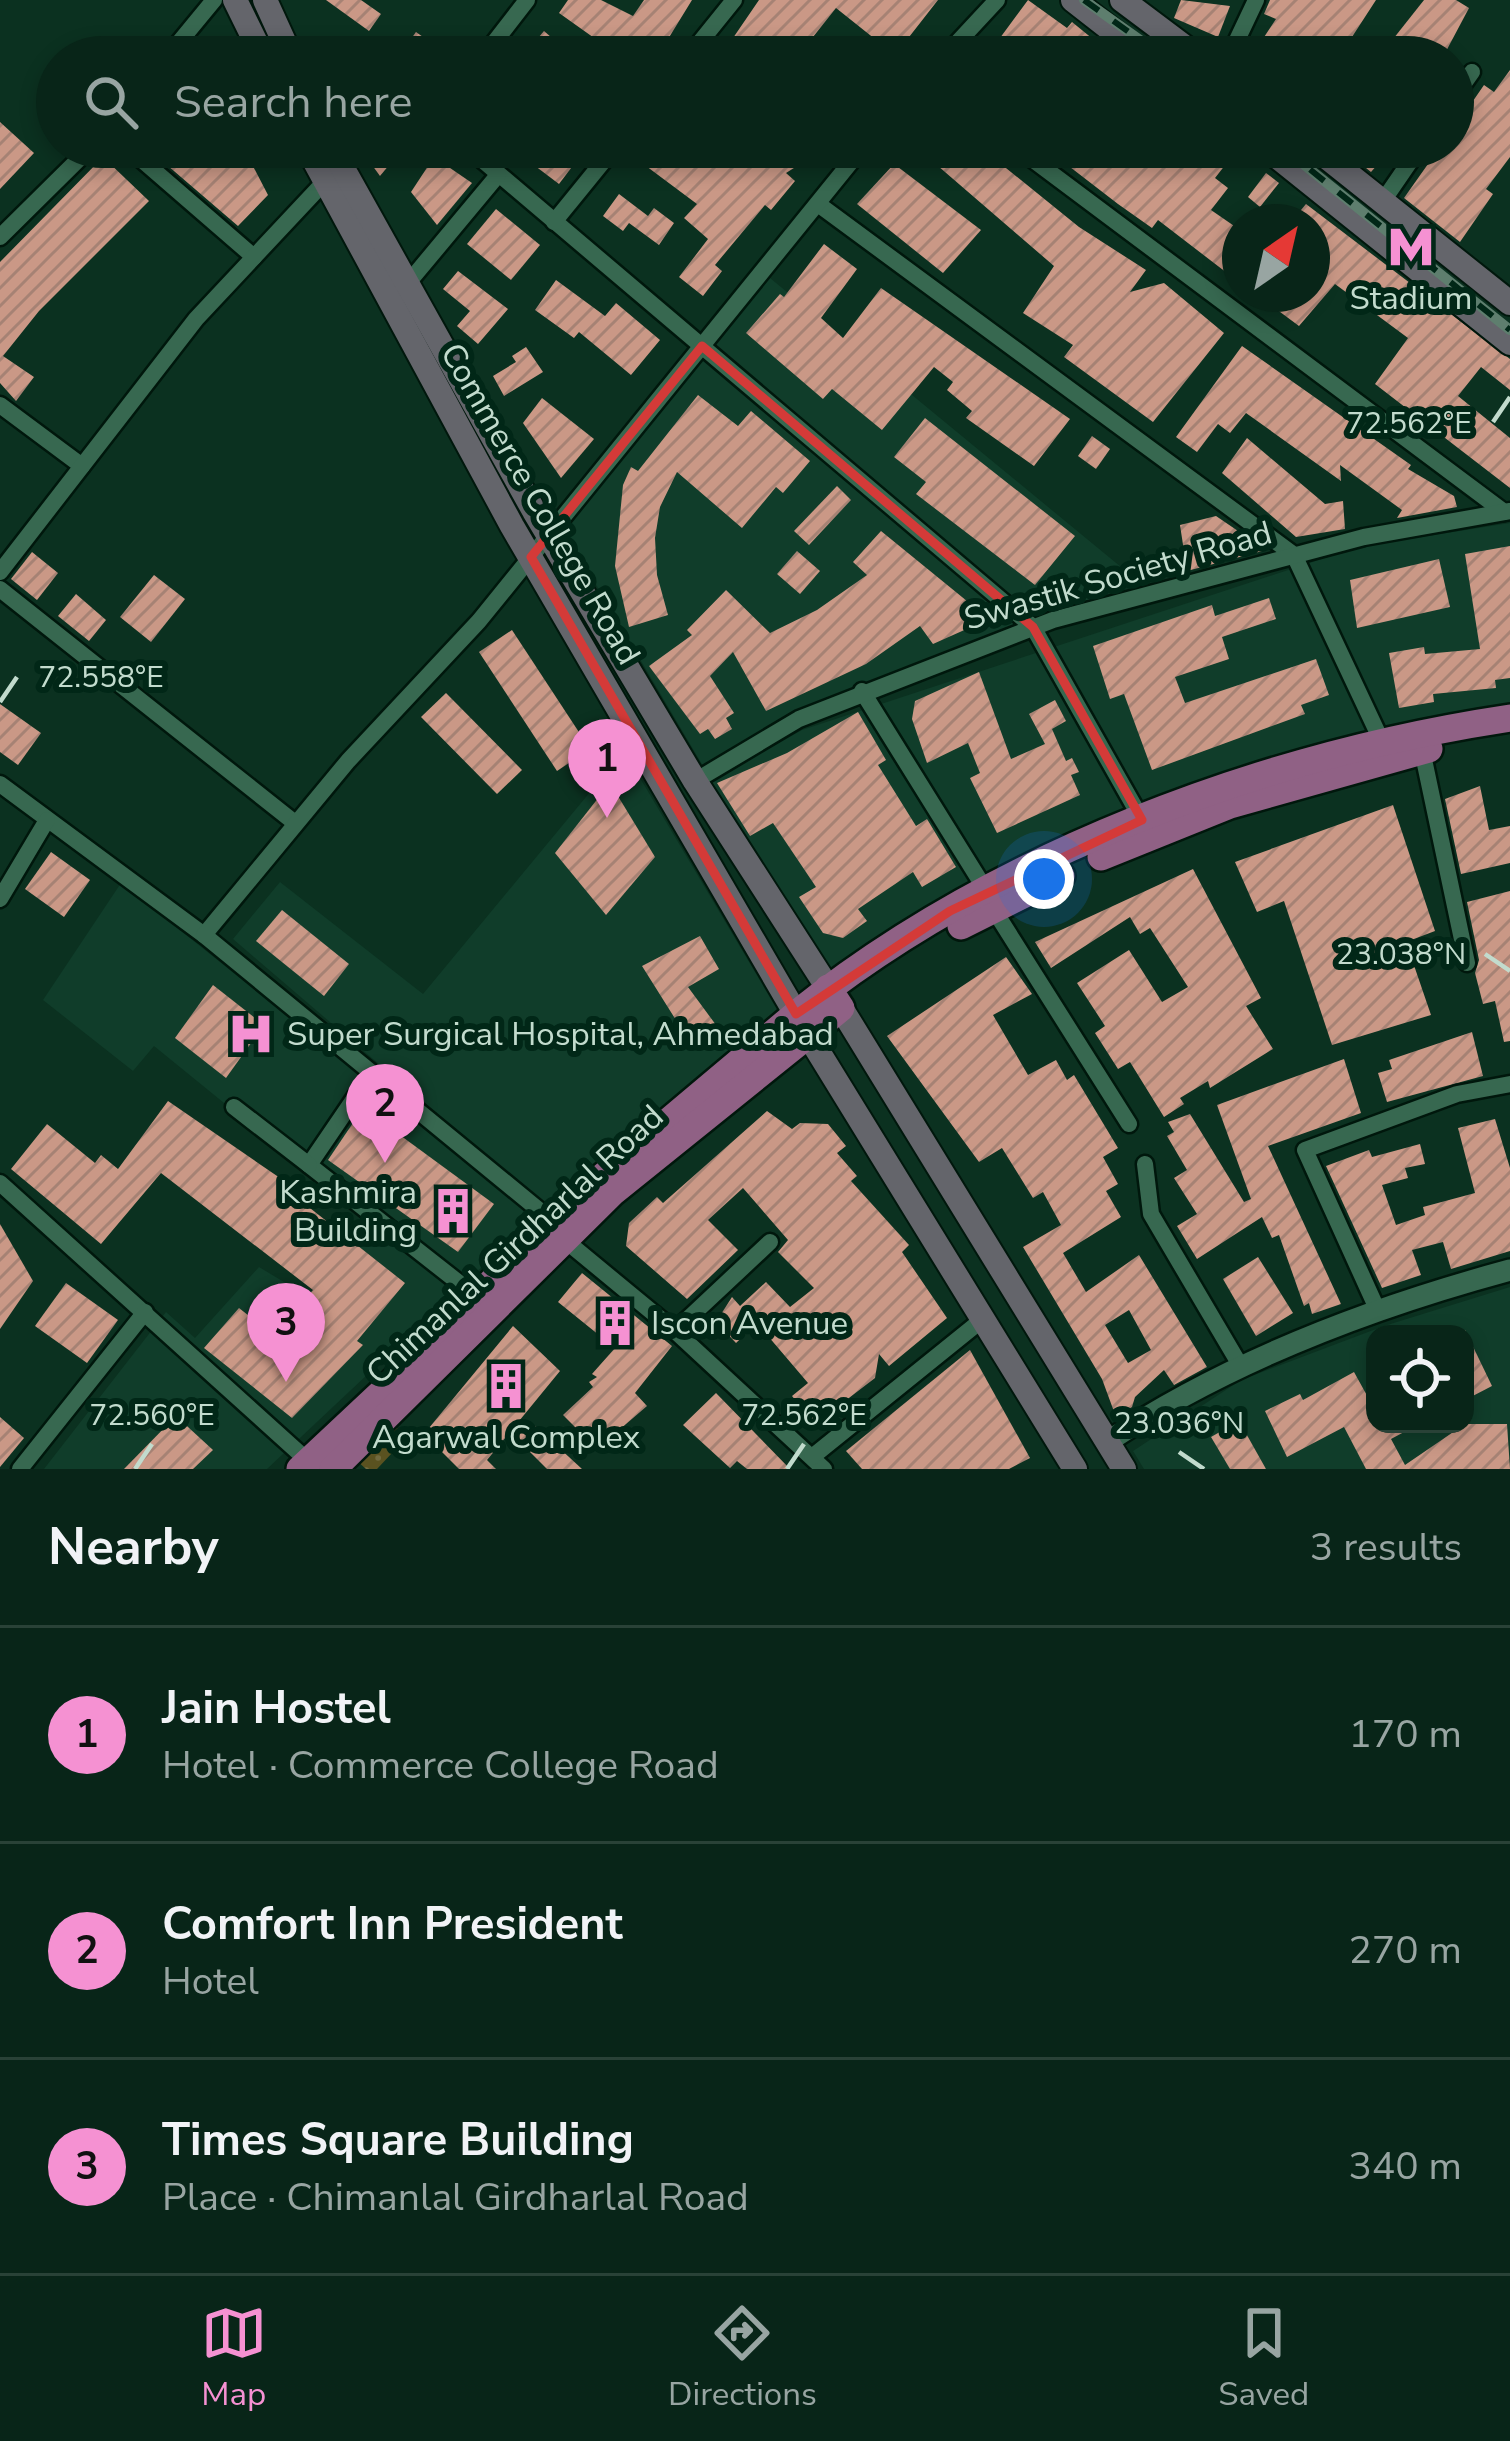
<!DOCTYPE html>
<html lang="en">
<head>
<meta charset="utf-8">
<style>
  body { margin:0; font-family:"Nunito Sans",sans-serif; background:#163125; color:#f1f3f6 }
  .controls { position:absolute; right:36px; bottom:36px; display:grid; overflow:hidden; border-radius:24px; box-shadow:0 6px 18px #0003 }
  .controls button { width:108px; height:108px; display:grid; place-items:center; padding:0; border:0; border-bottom:3px solid #294237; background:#082518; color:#f1f3f6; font:60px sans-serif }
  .compass { position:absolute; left:1222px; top:204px; width:108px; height:108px; border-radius:50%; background:#082518; box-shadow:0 6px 18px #0003; rotate:34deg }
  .you { position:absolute; left:1044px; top:879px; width:42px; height:42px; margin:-30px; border:9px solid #fff; border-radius:50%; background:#1a73e8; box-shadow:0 0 0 18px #1a73e833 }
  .badge { display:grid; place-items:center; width:78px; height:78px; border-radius:50%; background:#f591d2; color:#111; font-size:39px; font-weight:700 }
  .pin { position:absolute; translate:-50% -99px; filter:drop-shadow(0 3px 6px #0008) }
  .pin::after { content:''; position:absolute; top:63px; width:42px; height:36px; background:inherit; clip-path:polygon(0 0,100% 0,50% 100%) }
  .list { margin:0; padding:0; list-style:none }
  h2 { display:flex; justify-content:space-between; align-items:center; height:156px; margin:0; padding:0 48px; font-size:51px }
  h2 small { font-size:39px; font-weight:400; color:#98a5a2 }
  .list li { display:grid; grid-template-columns:78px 1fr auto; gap:36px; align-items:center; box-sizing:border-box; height:216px; padding:0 48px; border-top:3px solid #294237 }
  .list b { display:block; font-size:45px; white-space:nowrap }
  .list p { margin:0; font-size:39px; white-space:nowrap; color:#98a5a2 }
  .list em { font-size:39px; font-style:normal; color:#98a5a2 }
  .icon { flex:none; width:66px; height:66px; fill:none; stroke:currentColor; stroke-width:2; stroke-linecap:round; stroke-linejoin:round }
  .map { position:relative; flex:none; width:1510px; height:1469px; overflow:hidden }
  .search { position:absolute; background:#082518; box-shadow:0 6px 18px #0003; left:36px; right:36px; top:36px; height:132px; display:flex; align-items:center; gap:30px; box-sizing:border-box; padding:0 42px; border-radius:66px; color:#98a5a2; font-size:45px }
  .sheet { height:804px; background:#082518 }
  nav { display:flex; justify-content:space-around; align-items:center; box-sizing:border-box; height:168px; border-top:3px solid #294237; background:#082518; font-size:33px; color:#98a5a2 }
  nav a { display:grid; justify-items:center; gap:6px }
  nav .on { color:#f591d2 }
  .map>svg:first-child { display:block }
  .built { fill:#103d2a; fill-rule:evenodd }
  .green { fill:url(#green-dots) }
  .building { fill:url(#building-hatch); fill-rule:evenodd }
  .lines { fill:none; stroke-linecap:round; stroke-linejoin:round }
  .minor-casing { stroke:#00170c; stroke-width:21 }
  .tertiary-casing { stroke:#00170c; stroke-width:26 }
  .secondary-casing { stroke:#00170c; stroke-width:28 }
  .primary-casing { stroke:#00170c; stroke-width:32 }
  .minor { stroke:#376850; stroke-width:16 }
  .tertiary { stroke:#376850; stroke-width:21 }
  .secondary { stroke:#64656b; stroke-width:24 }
  .primary { stroke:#906185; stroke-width:27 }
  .rail-casing { stroke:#5e7e6e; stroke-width:10 }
  .rail { stroke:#012717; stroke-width:6; stroke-dasharray:18; stroke-linecap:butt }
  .marked { fill:none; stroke:#d43a38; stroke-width:9; stroke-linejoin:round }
  .ticks { fill:none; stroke:#c2dbcd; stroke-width:4.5 }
  .labels { text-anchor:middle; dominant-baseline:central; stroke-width:12; stroke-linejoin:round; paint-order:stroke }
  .poi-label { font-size:33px; fill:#c2dbcd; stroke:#012717 }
  .street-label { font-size:33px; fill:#c2dbcd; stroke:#012717 }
  .ticks-label { font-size:30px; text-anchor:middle; fill:#c2dbcd; stroke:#012717; stroke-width:12; stroke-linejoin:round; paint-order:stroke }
</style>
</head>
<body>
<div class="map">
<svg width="1510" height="1469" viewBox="0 0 1510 1469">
  <defs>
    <pattern id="green-dots" width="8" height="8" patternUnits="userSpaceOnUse" patternTransform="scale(3)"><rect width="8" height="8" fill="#5a5220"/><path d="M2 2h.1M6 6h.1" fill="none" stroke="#706a3f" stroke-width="1.8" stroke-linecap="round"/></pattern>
    <pattern id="building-hatch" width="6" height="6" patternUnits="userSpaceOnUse" patternTransform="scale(3)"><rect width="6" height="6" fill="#ca9886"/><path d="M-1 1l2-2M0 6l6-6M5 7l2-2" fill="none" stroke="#a68274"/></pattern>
  </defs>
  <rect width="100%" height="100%" fill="#0b3120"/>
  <!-- built -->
  <g class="built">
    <polygon points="770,278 1138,581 799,715 703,766 562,527"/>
    <polygon points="1510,523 1510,711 1221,776 832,974 708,782 802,730 1358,547"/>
    <polygon points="624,751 778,1011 547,1208 233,939 280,882 423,994"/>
    <polygon points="121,883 537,1215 267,1469 44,1469 166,1312 195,1338 259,1267 314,1300 375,1226 154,1046 133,1071 43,1000"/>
    <path d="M 1510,1287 L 1510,1469 L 1144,1469 L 1133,1451 L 1241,1380 L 1384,1326 ZM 1375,1334 L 1465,1334 L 1465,1424 L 1375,1424 Z"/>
  </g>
  <!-- green -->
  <polygon class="green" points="392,1423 407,1437 377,1469 366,1469 356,1460"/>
  <!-- building -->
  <g class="building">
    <polygon points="326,0 361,0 381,14 369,31"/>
    <polygon points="568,0 601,0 633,16 644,0 692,0 657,57 601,57 591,48 597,40 559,13"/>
    <polygon points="759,0 938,0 895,55 836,8 813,37 837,57 720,57"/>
    <polygon points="1028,0 1067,28 1072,22 1115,57 986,57"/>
    <polygon points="1181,0 1230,6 1218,37 1174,18"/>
    <polygon points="1270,0 1376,0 1339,57 1310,41 1300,57 1251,57 1276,19 1264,14"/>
    <polygon points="1424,0 1456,0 1469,8 1443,57 1400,57 1386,48"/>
    <polygon points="544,31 574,57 522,57"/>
    <polygon points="416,32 437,47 430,57 398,57"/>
    <polygon points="1510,70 1510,157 1486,189 1493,194 1460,242 1404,198 1440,147 1453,147 1453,130 1484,85 1494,92"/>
    <polygon points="0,122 34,153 0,189"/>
    <polygon points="146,147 184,147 205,166 221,147 243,147 268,195 238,226"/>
    <polygon points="359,147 404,147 380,176"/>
    <polygon points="510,147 587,147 559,184"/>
    <polygon points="654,147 827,147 786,173 795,181 771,210 765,205 715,265 722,271 703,296 679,277 708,239 684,218 697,204 642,163"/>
    <polygon points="916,147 980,147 1079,227 1146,270 1130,292 1164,283 1224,333 1153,422 1064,357 1073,345 1023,313 1054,266"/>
    <polygon points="1056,147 1138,147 1151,157 1158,147 1175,147 1204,167 1223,147 1233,155 1215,178 1228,188 1211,210 1240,230 1240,283 1158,220 1152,228 1118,204 1070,167 1074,160"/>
    <polygon points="1340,147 1393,147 1371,172"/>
    <polygon points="103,157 149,201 39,311 3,356 34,377 16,401 0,383 0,262"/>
    <polygon points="434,157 472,183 437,225 411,192"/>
    <polygon points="894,164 981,230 943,273 857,204"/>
    <polygon points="1266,173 1279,183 1260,207 1248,197"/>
    <polygon points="619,194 648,216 654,208 674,223 659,245 629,223 623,231 603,216"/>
    <polygon points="1306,204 1510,359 1510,390 1481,367 1458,396 1510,438 1510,488 1375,384 1408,338 1335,284 1299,326 1256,294 1312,294 1312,222 1291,222"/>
    <polygon points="496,209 540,245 511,280 467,244"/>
    <polygon points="824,244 857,269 821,318 843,338 881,288 1070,419 1034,466 966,418 972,411 947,390 953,382 934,367 882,430 832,389 823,399 746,333 780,294 784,297"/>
    <polygon points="458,271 508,309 478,344 457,326 470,311 443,289"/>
    <polygon points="556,280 605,316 616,303 660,340 631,375 579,332 574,338 535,310"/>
    <polygon points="1242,346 1411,465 1408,469 1454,496 1457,507 1397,518 1402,510 1340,465 1341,481 1246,413 1230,433 1218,424 1197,452 1176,437"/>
    <polygon points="526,347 543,372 504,396 493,376 516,362 512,356"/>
    <polygon points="698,395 738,426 751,411 810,461 783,493 776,487 742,528 677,472 660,507 655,538 657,575 668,615 629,627 615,566 623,485 631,467 638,471"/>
    <polygon points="542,398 594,439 561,478 523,423"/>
    <polygon points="925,418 1075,536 1035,585 916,494 926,482 894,457"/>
    <polygon points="1092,436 1110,449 1096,469 1078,456"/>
    <polygon points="1247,438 1325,504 1343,501 1345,529 1296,537 1222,473"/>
    <polygon points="837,486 851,500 809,545 794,531"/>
    <polygon points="1216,516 1266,550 1187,571 1180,525"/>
    <polygon points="881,531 989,619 933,644 920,626 866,664 766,711 733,652 710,676 734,713 726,718 732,729 715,739 708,729 700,734 649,666 692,635 687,630 726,590 770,633 817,610 867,575 853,562"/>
    <polygon points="1510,546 1510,678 1495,680 1496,688 1433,694 1434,702 1399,708 1389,653 1424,647 1425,654 1480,649 1465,554"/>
    <polygon points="797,551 820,571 800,594 777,574"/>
    <polygon points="32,552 58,573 37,600 11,579"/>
    <polygon points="1439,559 1450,607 1357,628 1350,580"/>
    <polygon points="154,575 185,599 151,642 120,617"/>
    <polygon points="76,594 106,620 89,641 58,616"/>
    <polygon points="1269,598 1276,619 1222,637 1229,659 1175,677 1185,703 1316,659 1329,695 1301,705 1305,714 1152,770 1124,694 1110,699 1093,646 1212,605 1215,616"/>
    <polygon points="512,630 590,749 557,771 479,652"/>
    <polygon points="979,672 1011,759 1045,744 1029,714 1055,700 1066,721 1052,729 1066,761 1072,758 1079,772 1071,775 1080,795 997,833 970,778 980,773 968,743 927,763 912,719 915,701"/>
    <polygon points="446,693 522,770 497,794 421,717"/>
    <polygon points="0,704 41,733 18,765 0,752"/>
    <polygon points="858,712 886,760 878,765 916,826 927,819 956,867 922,887 913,872 858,909 867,921 843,938 823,933 799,897 816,887 773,823 750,836 717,783 787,753"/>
    <polygon points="610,783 655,857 606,915 555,853"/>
    <polygon points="1480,786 1489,830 1510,826 1510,863 1461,874 1445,799"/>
    <polygon points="1393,805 1435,931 1406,942 1431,1015 1332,1045 1284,901 1257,912 1235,862"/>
    <polygon points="51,852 90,880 64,917 25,889"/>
    <polygon points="1193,869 1261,998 1246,1006 1273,1049 1210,1088 1208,1081 1180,1098 1184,1104 1164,1117 1130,1062 1118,1069 1095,1033 1105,1026 1077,983 1129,950 1162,1002 1188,987 1150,928 1140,934 1130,917 1051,968 1035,942"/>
    <polygon points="1510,891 1510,1041 1504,1042 1495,1001 1483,1004 1475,973 1479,960 1467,902"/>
    <polygon points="282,910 349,964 324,996 256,941"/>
    <polygon points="700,936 719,969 688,987 716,1025 691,1044 642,966"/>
    <path d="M 1006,957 L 1032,994 L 993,1015 L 1028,1075 L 1056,1060 L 1067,1080 L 1074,1075 L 1118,1148 L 1103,1157 L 1118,1184 L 1106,1191 L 1121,1217 L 1063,1253 L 1086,1292 L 1139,1255 L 1207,1367 L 1174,1385 L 1164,1370 L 1135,1397 L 1132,1407 L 1116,1417 L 1102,1379 L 1023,1247 L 1061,1225 L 1043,1192 L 1033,1198 L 1002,1148 L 979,1162 L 887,1036 ZM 1129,1310 L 1151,1350 L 1128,1363 L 1105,1325 Z"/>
    <polygon points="213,985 264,1025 226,1078 175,1038"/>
    <polygon points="1472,1032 1483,1076 1387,1102 1378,1073 1392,1069 1389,1060"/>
    <polygon points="1344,1059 1361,1113 1268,1146 1341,1304 1312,1314 1309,1303 1304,1306 1279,1235 1272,1238 1262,1217 1197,1259 1177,1226 1197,1214 1174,1178 1187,1170 1167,1136 1174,1132 1168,1122 1190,1114 1244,1202 1251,1199 1217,1105"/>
    <polygon points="168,1101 280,1178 277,1182 405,1283 357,1341 363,1345 292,1418 204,1348 239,1308 272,1334 313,1290 161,1173 101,1244 11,1169 47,1124 95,1163 101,1155 118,1169"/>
    <polygon points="363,1108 494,1204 458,1252 328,1160"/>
    <polygon points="767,1111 792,1129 800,1123 828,1124 846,1146 837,1153 857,1176 851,1181 909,1245 902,1252 947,1318 889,1366 879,1354 875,1378 815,1424 792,1396 808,1383 757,1323 736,1343 716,1322 732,1297 740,1306 766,1282 790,1307 814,1288 778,1252 788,1240 743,1188 708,1220 738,1250 687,1299 626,1246 629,1223 657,1197 663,1203"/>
    <polygon points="1495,1119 1510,1168 1510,1251 1451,1269 1443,1242 1412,1250 1421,1275 1382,1288 1326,1166 1369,1150 1372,1157 1420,1144 1425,1164 1405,1168 1408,1178 1382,1185 1396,1225 1425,1215 1423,1207 1475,1193 1458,1128"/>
    <polygon points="0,1224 33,1281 0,1329"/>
    <polygon points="1258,1257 1293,1313 1256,1336 1223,1279"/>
    <polygon points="582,1273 672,1346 635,1393 647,1406 597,1449 563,1415 593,1387 589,1382 597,1377 592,1374 615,1348 558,1302"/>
    <polygon points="66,1283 118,1320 87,1363 35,1326"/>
    <polygon points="513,1326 560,1371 487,1460 496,1469 459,1469 424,1434"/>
    <polygon points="1465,1330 1492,1386 1465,1400"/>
    <polygon points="970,1350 1030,1458 1009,1469 862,1469 846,1451"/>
    <polygon points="1354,1372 1375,1410 1375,1424 1419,1424 1391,1439 1405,1465 1465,1424 1507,1424 1510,1469 1366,1469 1344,1427 1287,1457 1265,1411 1300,1394 1303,1400"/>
    <polygon points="716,1393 790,1469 747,1469 737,1461 730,1468 683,1425"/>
    <polygon points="176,1416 213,1450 193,1469 124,1469"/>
    <polygon points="0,1417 24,1438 0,1467"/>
    <polygon points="1239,1421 1266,1469 1230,1469 1211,1437"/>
    <polygon points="531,1422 582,1469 547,1469 512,1434"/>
  </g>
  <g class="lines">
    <defs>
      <g id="minor">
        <polyline points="167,57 214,0"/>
        <polyline points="483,57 527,0"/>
        <polyline points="688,57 734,0"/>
        <polyline points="944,57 997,0"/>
        <polyline points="1229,57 1256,0"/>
        <polyline points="1453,99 1472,72"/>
        <polyline points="127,147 254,257"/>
        <polyline points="467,147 1033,627 1142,820"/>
        <polyline points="1016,147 1504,512"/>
        <polyline points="1383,201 1420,147"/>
        <polyline points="818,204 1294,555 1382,742"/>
        <polyline points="554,222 615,147"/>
        <polyline points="0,237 91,147"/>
        <polyline points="408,283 498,175"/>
        <polyline points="0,405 82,466"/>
        <polyline points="0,572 196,319 329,177"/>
        <polyline points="0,589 295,823"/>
        <polyline points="862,691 987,892"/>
        <polyline points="1422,750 1467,963"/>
        <polyline points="695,781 799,719 1053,620 1364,537 1510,511"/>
        <polyline points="0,784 204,935 551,1220"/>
        <polyline points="0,899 47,820"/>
        <polyline points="994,910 1129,1124"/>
        <polyline points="204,935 348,761 479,621 863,147"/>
        <polyline points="371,1074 309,1165 477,1297"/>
        <polyline points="234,1107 309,1165"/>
        <polyline points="1145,1164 1151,1214 1240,1365"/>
        <polyline points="0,1183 308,1461"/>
        <polyline points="566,1241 675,1331 824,1469"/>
        <polyline points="1378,1311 1305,1150 1457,1094 1510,1084"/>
        <polyline points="675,1331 770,1242"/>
        <polyline points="812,1457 983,1319"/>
        <polyline points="20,1469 145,1312"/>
      </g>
      <path id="tertiary" d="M 1107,1442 C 1229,1361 1369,1308 1510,1270"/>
      <g id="secondary">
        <polyline points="235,0 263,57"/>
        <polyline points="265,0 291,57"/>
        <polyline points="1073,0 1146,57"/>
        <polyline points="1122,0 1198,57"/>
        <polyline points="307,147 512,526 796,1014"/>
        <polyline points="331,147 534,511 695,781 828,988"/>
        <polyline points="1265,147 1510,343"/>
        <polyline points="1314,147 1510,303"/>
        <polyline points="841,1008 1124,1469"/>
        <polyline points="808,1035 1075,1469"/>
      </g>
      <g id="primary">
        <polyline points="1101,857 1230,805 1429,749"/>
        <polyline points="961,926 1061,876"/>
        <path d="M 828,988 L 841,1008 L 808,1035 L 796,1014 C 992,856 1263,755 1510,718"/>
        <polyline points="300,1469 427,1350 551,1220 796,1014"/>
        <polyline points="333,1469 613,1192 808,1035"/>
      </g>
    </defs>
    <!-- minor casing -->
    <use href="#minor" class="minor-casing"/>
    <!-- tertiary casing -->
    <use href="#tertiary" class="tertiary-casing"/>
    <!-- secondary casing -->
    <use href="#secondary" class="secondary-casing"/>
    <!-- primary casing -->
    <use href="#primary" class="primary-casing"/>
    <!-- minor -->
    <use href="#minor" class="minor"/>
    <!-- tertiary -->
    <use href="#tertiary" class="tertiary"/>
    <!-- secondary -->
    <use href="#secondary" class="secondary"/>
    <!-- primary -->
    <use href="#primary" class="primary"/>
    <defs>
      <g id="rail">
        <polyline points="1084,0 1164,57"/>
        <polyline points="1282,147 1510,330"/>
      </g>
    </defs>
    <!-- rail casing -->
    <use href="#rail" class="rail-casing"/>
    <!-- rail -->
    <use href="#rail" class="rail"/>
  </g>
  <!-- marked area -->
  <path class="marked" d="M 702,346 L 1033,627 L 1142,820 L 950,911 L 796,1014 L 531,557 Z"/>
  <!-- ticks -->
  <path class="ticks" d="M 1493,422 L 1510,397M 0,702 L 17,677M 1485,954 L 1510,971M 1179,1452 L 1204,1469M 135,1469 L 152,1444M 787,1469 L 804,1444"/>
  <!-- icons -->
  <defs>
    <symbol id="metro-bare" viewBox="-9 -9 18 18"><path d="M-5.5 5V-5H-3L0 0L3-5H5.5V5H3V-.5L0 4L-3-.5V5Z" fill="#f591d2" stroke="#012717" stroke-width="2.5" paint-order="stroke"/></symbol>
    <symbol id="hospital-bare" viewBox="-9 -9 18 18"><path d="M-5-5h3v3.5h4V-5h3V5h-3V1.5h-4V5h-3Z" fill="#f591d2" stroke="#012717" stroke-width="2.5" paint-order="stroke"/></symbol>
    <symbol id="building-bare" viewBox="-9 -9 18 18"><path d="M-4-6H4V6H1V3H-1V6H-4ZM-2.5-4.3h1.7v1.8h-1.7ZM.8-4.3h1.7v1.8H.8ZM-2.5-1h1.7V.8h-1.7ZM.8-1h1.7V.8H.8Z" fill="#f591d2" stroke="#012717" stroke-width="2.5" paint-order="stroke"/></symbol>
  </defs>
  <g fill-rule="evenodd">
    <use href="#metro-bare" x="1378" y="214" width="66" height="66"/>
    <use href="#hospital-bare" x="218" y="1001" width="66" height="66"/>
    <use href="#building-bare" x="420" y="1178" width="66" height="66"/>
    <use href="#building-bare" x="582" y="1290" width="66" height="66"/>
    <use href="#building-bare" x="473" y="1353" width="66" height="66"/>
  </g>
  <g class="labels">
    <!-- poi labels -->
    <g class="poi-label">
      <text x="1411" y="298">Stadium</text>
      <text x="287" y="1034" text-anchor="start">Super Surgical Hospital, Ahmedabad</text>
      <text x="417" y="1192" text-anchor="end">Kashmira<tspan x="417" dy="38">Building</tspan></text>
      <text x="651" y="1323" text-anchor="start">Iscon Avenue</text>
      <text x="506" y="1437">Agarwal Complex</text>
    </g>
    <!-- street labels -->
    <g class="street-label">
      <text transform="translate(540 504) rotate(60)">Commerce College Road</text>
      <text transform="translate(1118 576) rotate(-16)">Swastik Society Road</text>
      <text transform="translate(515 1245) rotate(-43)">Chimanlal Girdharlal Road</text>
    </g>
  </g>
  <g class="ticks-label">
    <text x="1409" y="433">72.562°E</text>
    <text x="101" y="687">72.558°E</text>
    <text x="1401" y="964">23.038°N</text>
    <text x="152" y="1425">72.560°E</text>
    <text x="804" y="1425">72.562°E</text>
    <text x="1179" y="1433">23.036°N</text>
  </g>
</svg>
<div class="controls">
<button><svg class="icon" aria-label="locate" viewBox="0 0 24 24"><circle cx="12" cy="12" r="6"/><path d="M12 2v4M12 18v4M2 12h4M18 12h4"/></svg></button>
</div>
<svg class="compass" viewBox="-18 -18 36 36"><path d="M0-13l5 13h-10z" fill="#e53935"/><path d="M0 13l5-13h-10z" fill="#98a5a2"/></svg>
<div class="you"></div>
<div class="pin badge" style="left:607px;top:818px">1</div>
<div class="pin badge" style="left:385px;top:1163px">2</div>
<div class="pin badge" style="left:286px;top:1382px">3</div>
<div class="search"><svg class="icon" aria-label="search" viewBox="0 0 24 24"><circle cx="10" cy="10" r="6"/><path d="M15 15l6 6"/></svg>Search here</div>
</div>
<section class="sheet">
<h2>Nearby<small>3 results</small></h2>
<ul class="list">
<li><span class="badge">1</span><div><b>Jain Hostel</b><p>Hotel · Commerce College Road</p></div><em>170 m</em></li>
<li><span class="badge">2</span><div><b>Comfort Inn President</b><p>Hotel</p></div><em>270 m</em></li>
<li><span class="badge">3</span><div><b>Times Square Building</b><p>Place · Chimanlal Girdharlal Road</p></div><em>340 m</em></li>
</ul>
</section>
<nav>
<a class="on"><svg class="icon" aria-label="map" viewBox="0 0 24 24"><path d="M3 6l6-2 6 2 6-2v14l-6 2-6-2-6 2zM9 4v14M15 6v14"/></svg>Map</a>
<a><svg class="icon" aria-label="directions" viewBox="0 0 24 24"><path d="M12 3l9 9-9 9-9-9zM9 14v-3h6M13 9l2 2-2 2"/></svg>Directions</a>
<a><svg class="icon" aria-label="saved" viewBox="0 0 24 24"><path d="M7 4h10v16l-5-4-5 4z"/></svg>Saved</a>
</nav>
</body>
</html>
